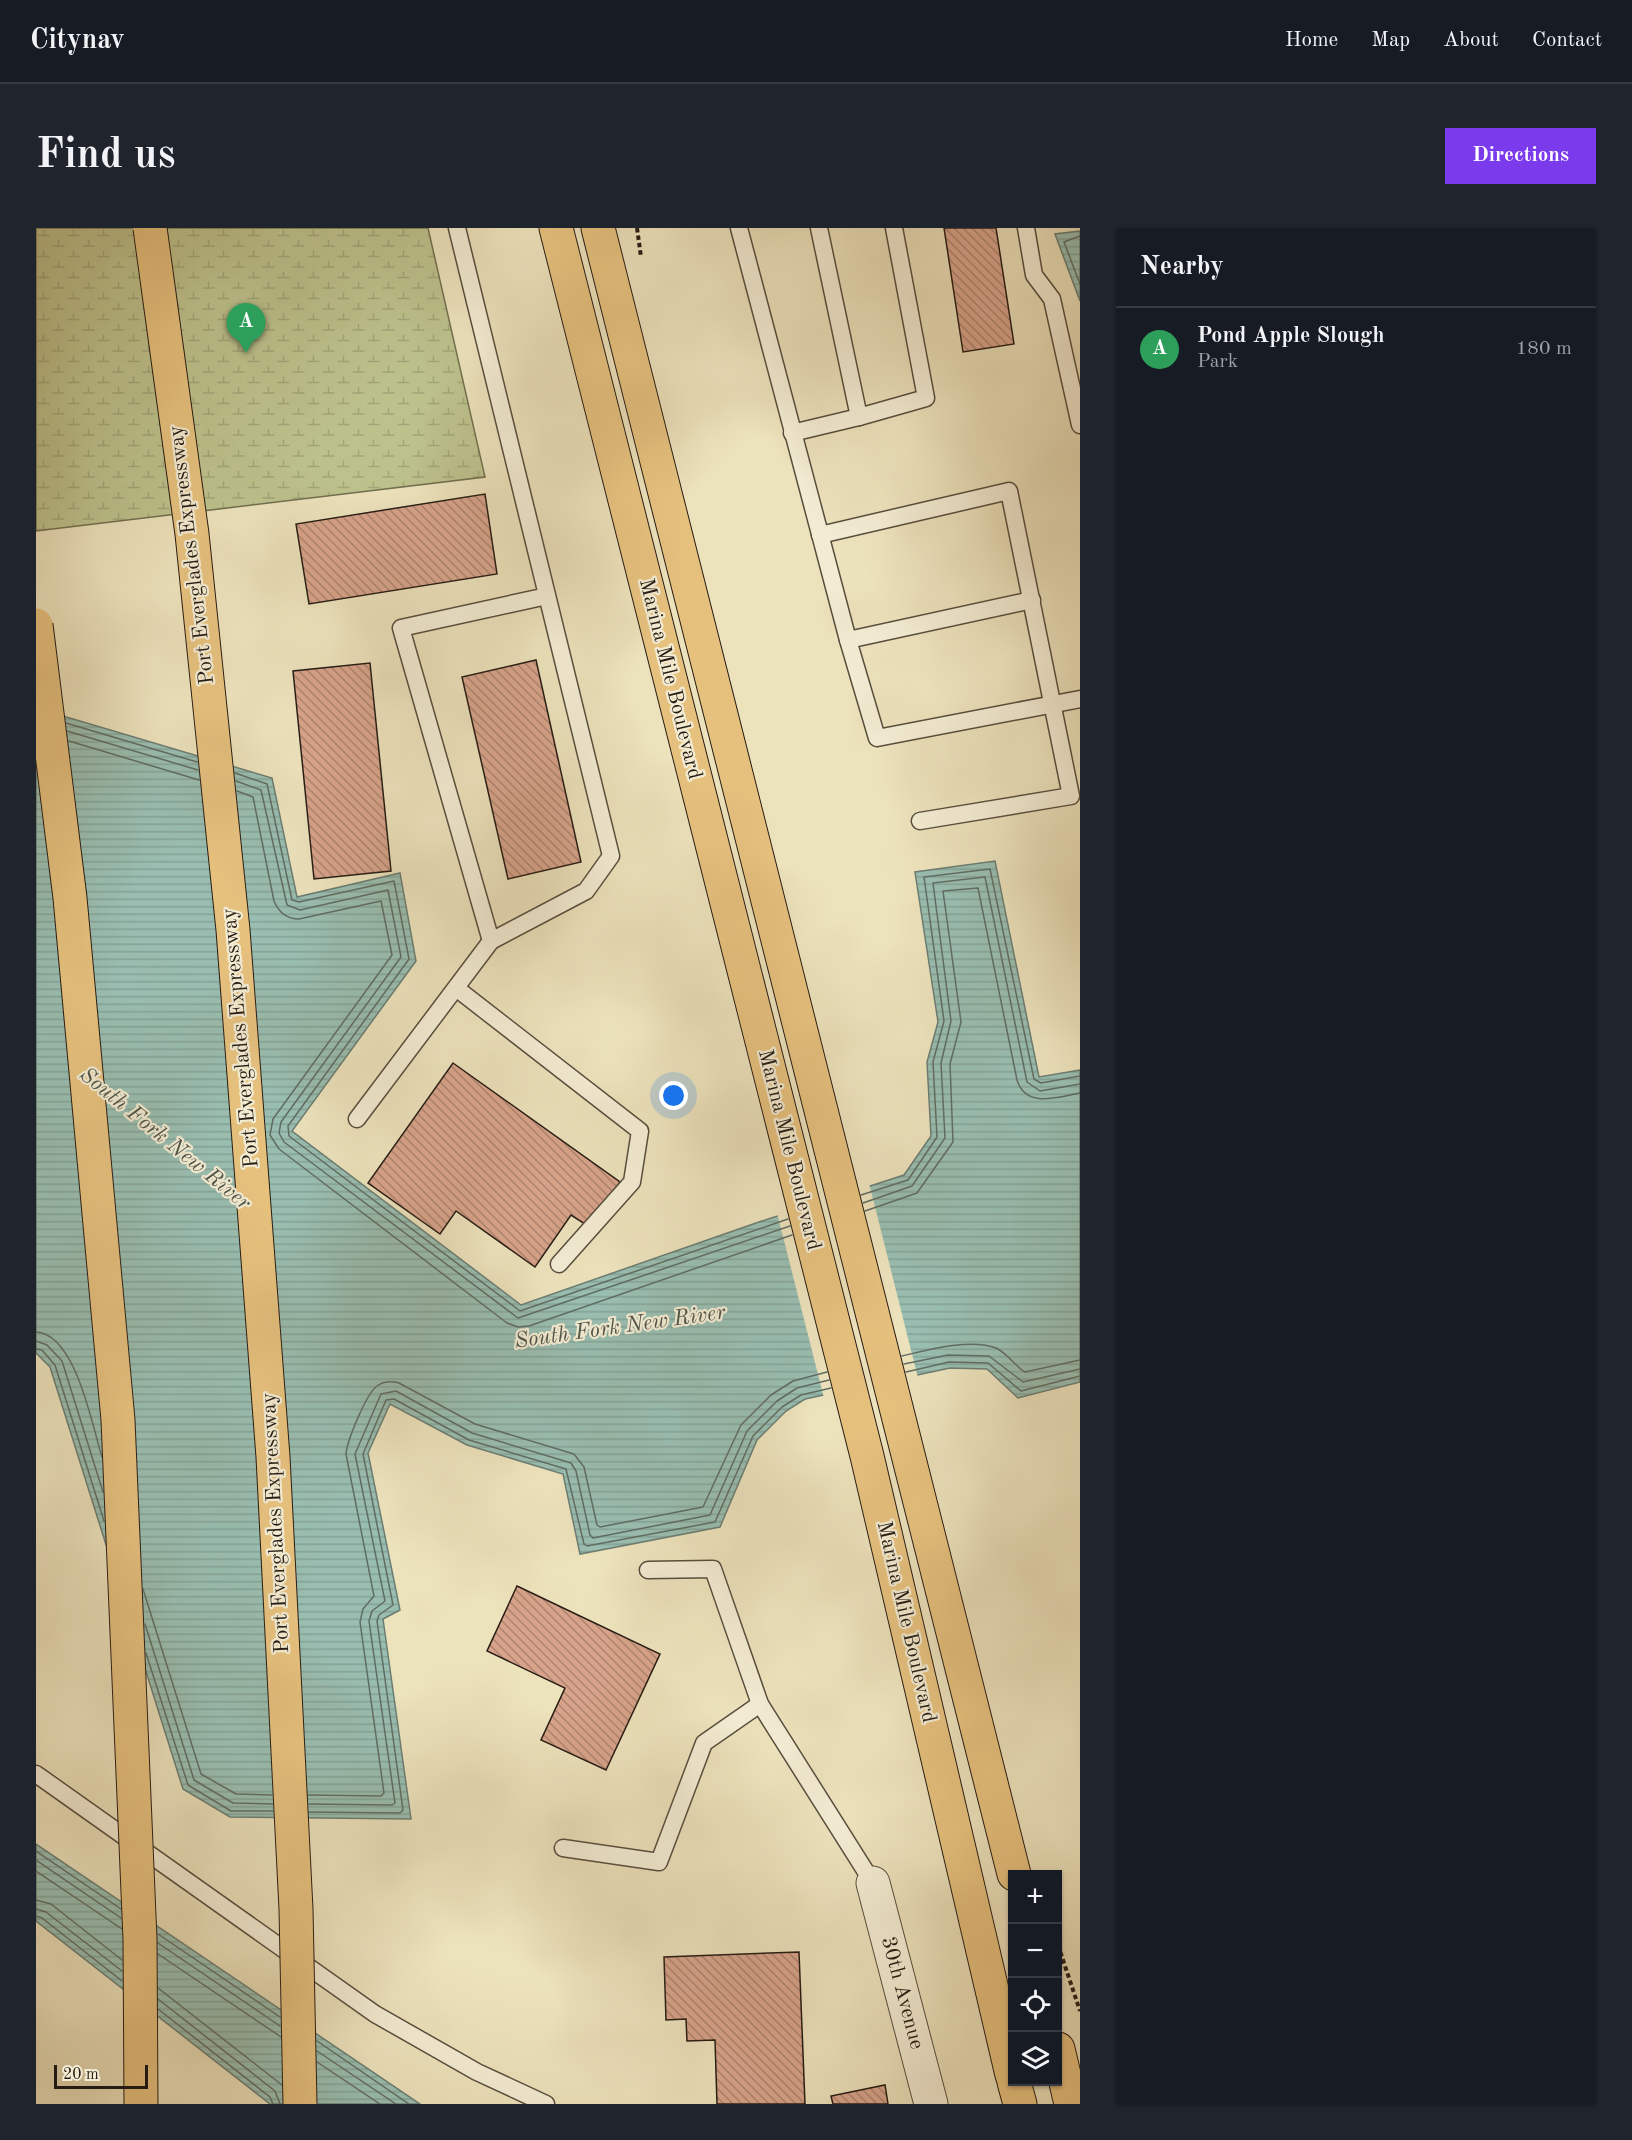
<!DOCTYPE html>
<html lang="en">
<head>
<meta charset="utf-8">
<style>
  body { margin:0; font-family:"Old Standard TT",serif; background:#20242c; color:#f1f3f6 }
  .controls { position:absolute; right:18px; bottom:18px; display:grid; overflow:hidden; border-radius:0px; box-shadow:0 2px 4px #0004 }
  .controls button { width:54px; height:54px; display:grid; place-items:center; padding:0; border:0; border-bottom:2px solid #363941; background:#171b24; color:#f1f3f6; font:30px sans-serif }
  .scale { position:absolute; left:18px; bottom:15px; width:94px; box-sizing:border-box; padding-left:6px; border:3px solid #261c14; border-top:0; font-size:16px; line-height:21px; white-space:nowrap; color:#261c14; -webkit-text-stroke:4px #f3ecd3; paint-order:stroke }
  .you { position:absolute; left:638px; top:868px; width:21px; height:21px; margin:-15px; border:4px solid #fff; border-radius:50%; background:#1a73e8; box-shadow:0 0 0 9px #1a73e833 }
  .badge { display:grid; place-items:center; width:39px; height:39px; border-radius:50%; background:#7c3aed; color:#fff; font-size:20px; font-weight:700 }
  .pin { position:absolute; translate:-50% -50px; filter:drop-shadow(0 2px 3px #0008) }
  .pin::after { content:''; position:absolute; top:32px; width:21px; height:18px; background:inherit; clip-path:polygon(0 0,100% 0,50% 100%) }
  .list { margin:0; padding:0; list-style:none }
  h2 { display:flex; justify-content:space-between; align-items:center; height:78px; margin:0; padding:0 24px; font-size:26px }
  h2 small { font-size:20px; font-weight:400; color:#9ea1a6 }
  .list li { display:grid; grid-template-columns:39px 1fr auto; gap:18px; align-items:center; box-sizing:border-box; height:84px; padding:0 24px; border-top:2px solid #363941 }
  .list b { display:block; font-size:22px; white-space:nowrap }
  .list p { margin:0; font-size:20px; white-space:nowrap; color:#9ea1a6 }
  .list em { font-size:20px; font-style:normal; color:#9ea1a6 }
  .icon { flex:none; width:33px; height:33px; fill:none; stroke:currentColor; stroke-width:2; stroke-linecap:round; stroke-linejoin:round }
  .map { position:relative; flex:none; width:1044px; height:1876px; overflow:hidden; border-radius:0px }
  header { display:flex; align-items:center; gap:36px; box-sizing:border-box; height:84px; padding:0 30px; background:#171b24; border-bottom:2px solid #363941 }
  header strong { font-size:28px }
  nav { display:flex; gap:33px; margin-inline-start:auto; font-size:21px }
  .intro { display:flex; align-items:center; justify-content:space-between; box-sizing:border-box; height:144px; padding:0 36px }
  h1 { margin:0; font-size:42px }
  .button { padding:15px 27px; border-radius:0px; background:#7c3aed; color:#fff; font-size:21px; font-weight:700 }
  main { display:flex; gap:36px; padding:0 36px }
  aside { flex:1; background:#171b24; border-radius:0px; box-shadow:0 2px 4px #0004 }
  .map>svg:first-child { display:block }
  .wetland { fill:url(#wetland-marsh); stroke:#726f50; stroke-width:1.5 }
  .water { fill:url(#water-rules); stroke:#6b7d72; stroke-width:1.5 }
  .pier { fill:#ece2bc }
  .lines { fill:none; stroke-linecap:round; stroke-linejoin:round }
  .shore { stroke:#606d62; stroke-width:1.5 }
  .building { fill:url(#building-back-hatch); stroke:#261c14; stroke-width:1.5 }
  .service-casing { stroke:#584e3e; stroke-width:19 }
  .minor-casing { stroke:#584e3e; stroke-width:35 }
  .primary-casing { stroke:#261c14; stroke-width:35 }
  .path { stroke:#261c14; stroke-width:4; stroke-dasharray:4.5 3; stroke-linecap:butt }
  .service { stroke:#f3ecd3; stroke-width:16 }
  .minor { stroke:#f3ecd3; stroke-width:33 }
  .primary { stroke:#e6c17e; stroke-width:33 }
  .motorway-bridge-casing { stroke:#261c14; stroke-width:35; stroke-linecap:butt }
  .motorway-bridge { stroke:#e6c17e; stroke-width:33 }
  .labels { text-anchor:middle; dominant-baseline:central; stroke-width:4.5; stroke-linejoin:round; paint-order:stroke }
  .street-label { font-size:21px; fill:#261c14; stroke:#f3ecd3 }
  .water-label { font-size:22px; font-style:italic; fill:#4e554b; stroke:#f3ecd3 }
</style>
</head>
<body>
<header>
<strong>Citynav</strong>
<nav><a>Home</a><a>Map</a><a>About</a><a>Contact</a></nav>
</header>
<div class="intro"><h1>Find us</h1><a class="button">Directions</a></div>
<main>
<div class="map">
<svg width="1044" height="1876" viewBox="0 0 1044 1876">
  <defs>
    <pattern id="wetland-marsh" width="20" height="14" patternUnits="userSpaceOnUse" patternTransform="scale(1.5)"><rect width="20" height="14" fill="#bdc28d"/><path d="M1 5h8M5 5V1M11 12h8M15 12V8" fill="none" stroke="#a2a679"/></pattern>
    <pattern id="water-rules" width="6" height="5" patternUnits="userSpaceOnUse" patternTransform="scale(1.5)"><rect width="6" height="5" fill="#99beb1"/><path d="M0 2.5h6" fill="none" stroke="#84a397"/></pattern>
    <pattern id="building-back-hatch" width="6" height="6" patternUnits="userSpaceOnUse" patternTransform="scale(1.5)"><rect width="6" height="6" fill="#d7a38a"/><path d="M-1 5l2 2M0 0l6 6M5-1l2 2" fill="none" stroke="#ae8470"/></pattern>
  </defs>
  <rect width="100%" height="100%" fill="#ece2bc"/>
  <filter id="stains"><feTurbulence type="fractalNoise" baseFrequency=".00333" numOctaves="4"/><feColorMatrix values="0 0 0 0 .2 0 0 0 0 .09 0 0 0 0 .02 0 0 0 .5 -.17"/></filter>
  <radialGradient id="worn" r=".72"><stop offset=".6" stop-color="#630" stop-opacity="0"/><stop offset="1" stop-color="#630" stop-opacity=".3"/></radialGradient>
  <!-- wetland -->
  <polygon class="wetland" points="0,0 392,0 449,249 0,303"/>
  <!-- water -->
  <g class="water">
    <polygon points="1044,3 1044,73 1019,6"/>
    <polygon points="0,480 236,550 261,669 364,645 380,733 256,903 485,1077 720,995 868,947 895,908 891,834 902,794 879,644 959,633 1003,849 1044,842 1044,1154 982,1170 951,1141 914,1140 769,1171 750,1183 721,1212 684,1299 544,1326 527,1246 431,1217 354,1176 332,1225 364,1382 347,1391 375,1591 194,1589 147,1561 14,1139 0,1125"/>
    <polygon points="0,1616 384,1876 234,1876 0,1693"/>
  </g>
  <!-- pier -->
  <polygon class="pier" points="833,955 882,1150 788,1170 741,985"/>
  <g class="lines">
    <!-- shore -->
    <g class="shore">
      <polyline points="1044,8 1028,14 1044,56"/>
      <polyline points="30,495 161,534"/>
      <polyline points="31,503 162,542"/>
      <polyline points="33,513 163,552"/>
      <polyline points="199,545 231,556 256,672 263,674 358,653 373,731 252,898 253,908 484,1083 752,991"/>
      <polyline points="200,553 225,562 251,677 264,682 352,662 365,729 245,894 243,905 248,914 482,1090 754,998"/>
      <path d="M 201,563 L 217,569 L 238,673 C 243,685 251,691 263,691 L 345,673 L 356,727 L 237,891 L 234,907 L 243,921 L 471,1095 L 482,1099 L 493,1098 L 756,1007"/>
      <polyline points="825,967 872,952 901,909 897,834 908,793 888,649 954,641 998,851 1005,855 1044,848"/>
      <polyline points="827,975 876,958 909,910 905,835 915,793 897,655 949,649 991,854 1004,863 1044,856"/>
      <path d="M 829,983 L 881,965 L 917,914 L 914,836 L 925,794 L 907,663 L 942,660 L 981,852 C 990,881 1022,869 1044,865"/>
      <path d="M 0,1104 C 40,1106 56,1198 66,1229"/>
      <polyline points="0,1113 11,1117 26,1133 67,1264"/>
      <polyline points="0,1121 6,1122 19,1137 68,1293"/>
      <path d="M 866,1128 C 891,1122 935,1110 960,1120 C 971,1125 979,1138 989,1144 L 1044,1132"/>
      <polyline points="868,1136 912,1127 953,1128 987,1154 1044,1141"/>
      <polyline points="870,1144 913,1134 952,1135 985,1163 1044,1148"/>
      <polyline points="107,1361 165,1546 200,1566 236,1567"/>
      <polyline points="109,1396 158,1552 197,1575 237,1576"/>
      <polyline points="110,1425 152,1557 195,1583 237,1583"/>
      <path d="M 272,1567 L 345,1568 L 348,1565 L 324,1394 L 327,1381 L 338,1368 L 310,1226 C 311,1213 330,1166 341,1158 C 348,1153 355,1153 363,1155 L 439,1196 L 538,1226 L 548,1239 L 561,1297 L 564,1299 L 667,1279 L 705,1197 L 735,1167 L 757,1153 L 791,1144"/>
      <polyline points="273,1576 356,1577 359,1575 333,1393 336,1383 349,1373 319,1226 345,1166 360,1163 436,1205 535,1235 540,1243 554,1307 557,1310 674,1287 711,1203 741,1173 761,1160 793,1152"/>
      <polyline points="273,1584 364,1585 367,1582 341,1393 343,1387 357,1377 327,1226 350,1172 358,1171 433,1212 530,1241 548,1316 551,1318 679,1294 717,1208 746,1179 765,1167 795,1160"/>
      <polyline points="0,1623 85,1681"/>
      <polyline points="0,1632 85,1690"/>
      <polyline points="0,1643 86,1701"/>
      <polyline points="0,1672 15,1676 86,1732"/>
      <polyline points="0,1681 10,1684 86,1743"/>
      <polyline points="0,1688 6,1690 86,1753"/>
      <polyline points="122,1706 244,1789"/>
      <polyline points="122,1715 244,1798"/>
      <polyline points="122,1726 245,1809"/>
      <polyline points="122,1760 246,1857"/>
      <polyline points="122,1771 239,1863 244,1876"/>
      <polyline points="122,1781 234,1869 237,1876"/>
      <polyline points="281,1813 373,1876"/>
      <polyline points="281,1823 360,1876"/>
      <polyline points="281,1834 344,1876"/>
    </g>
  </g>
  <!-- building -->
  <g class="building">
    <polygon points="908,0 960,0 978,116 927,124"/>
    <polygon points="449,266 461,346 273,376 260,296"/>
    <polygon points="500,432 545,634 472,651 426,449"/>
    <polygon points="334,435 355,643 278,651 257,443"/>
    <polygon points="417,835 584,954 552,998 535,987 499,1039 420,983 404,1006 332,955"/>
    <polygon points="481,1358 624,1426 570,1542 505,1512 529,1460 451,1423"/>
    <polygon points="763,1724 769,1876 681,1876 679,1812 651,1813 650,1791 630,1792 628,1729"/>
    <polygon points="849,1857 852,1876 797,1876 795,1868"/>
  </g>
  <g class="lines">
    <defs>
      <g id="service">
        <polyline points="421,0 575,628 550,663 455,713 365,400 511,368"/>
        <polyline points="703,0 812,412 841,510 1044,471"/>
        <polyline points="990,0 998,47 1016,71 1044,197"/>
        <polyline points="823,189 890,170 858,0"/>
        <polyline points="756,205 823,189 783,0"/>
        <polyline points="784,307 973,263 1035,568 884,593"/>
        <polyline points="812,412 996,372"/>
        <polyline points="420,760 604,903 596,954 523,1036"/>
        <polyline points="321,891 455,713"/>
        <polyline points="612,1342 677,1341 724,1476 837,1655"/>
        <polyline points="0,1546 339,1786 441,1844 510,1876"/>
        <polyline points="527,1620 623,1634 668,1515 724,1476"/>
      </g>
      <polyline id="minor" points="837,1655 895,1876"/>
      <g id="primary">
        <polyline points="520,0 831,1228 976,1847"/>
        <polyline points="562,0 978,1646"/>
        <polyline points="1022,1821 1035,1876"/>
        <polyline points="978,1854 984,1876"/>
      </g>
    </defs>
    <!-- service casing -->
    <use href="#service" class="service-casing"/>
    <!-- minor casing -->
    <use href="#minor" class="minor-casing"/>
    <!-- primary casing -->
    <use href="#primary" class="primary-casing"/>
    <!-- path -->
    <g class="path">
      <polyline points="601,0 605,29"/>
      <polyline points="1022,1717 1044,1783"/>
    </g>
    <!-- service -->
    <use href="#service" class="service"/>
    <!-- minor -->
    <use href="#minor" class="minor"/>
    <!-- primary -->
    <use href="#primary" class="primary"/>
    <defs>
      <g id="motorway-bridge">
        <polyline points="114,0 156,306 197,702 237,1229 260,1681 264,1876"/>
        <polyline points="0,397 34,670 82,1192 104,1711 105,1876"/>
      </g>
    </defs>
    <!-- motorway-bridge casing -->
    <use href="#motorway-bridge" class="motorway-bridge-casing"/>
    <!-- motorway-bridge -->
    <use href="#motorway-bridge" class="motorway-bridge"/>
  </g>
  <g class="labels">
    <!-- street labels -->
    <g class="street-label">
      <text transform="translate(156 327) rotate(-97)">Port Everglades Expressway</text>
      <text transform="translate(634 451) rotate(76)">Marina Mile Boulevard</text>
      <text transform="translate(205 810) rotate(-95)">Port Everglades Expressway</text>
      <text transform="translate(753 922) rotate(76)">Marina Mile Boulevard</text>
      <text transform="translate(240 1295) rotate(-93)">Port Everglades Expressway</text>
      <text transform="translate(870 1394) rotate(77)">Marina Mile Boulevard</text>
      <text transform="translate(866 1765) rotate(75)">30th Avenue</text>
    </g>
    <!-- water labels -->
    <g class="water-label">
      <text transform="translate(129 911) rotate(39)">South Fork New River</text>
      <text transform="translate(584 1099) rotate(-8)">South Fork New River</text>
    </g>
  </g>
  <rect width="100%" height="100%" filter="url(#stains)"/>
  <rect width="100%" height="100%" fill="url(#worn)"/>
</svg>
<div class="controls">
<button>+</button>
<button>−</button>
<button><svg class="icon" aria-label="locate" viewBox="0 0 24 24"><circle cx="12" cy="12" r="6"/><path d="M12 2v4M12 18v4M2 12h4M18 12h4"/></svg></button>
<button><svg class="icon" aria-label="layers" viewBox="0 0 24 24"><path d="M12 4l9 5-9 5-9-5zM3 14l9 5 9-5"/></svg></button>
</div>
<div class="scale">20 m</div>
<div class="you"></div>
<div class="pin badge" style="left:210px;top:125px;background:#2e9e5b">A</div>
</div>
<aside>
<h2>Nearby<small></small></h2>
<ul class="list">
<li><span class="badge" style="background:#2e9e5b">A</span><div><b>Pond Apple Slough</b><p>Park</p></div><em>180 m</em></li>
</ul>
</aside>
</main>
</body>
</html>
